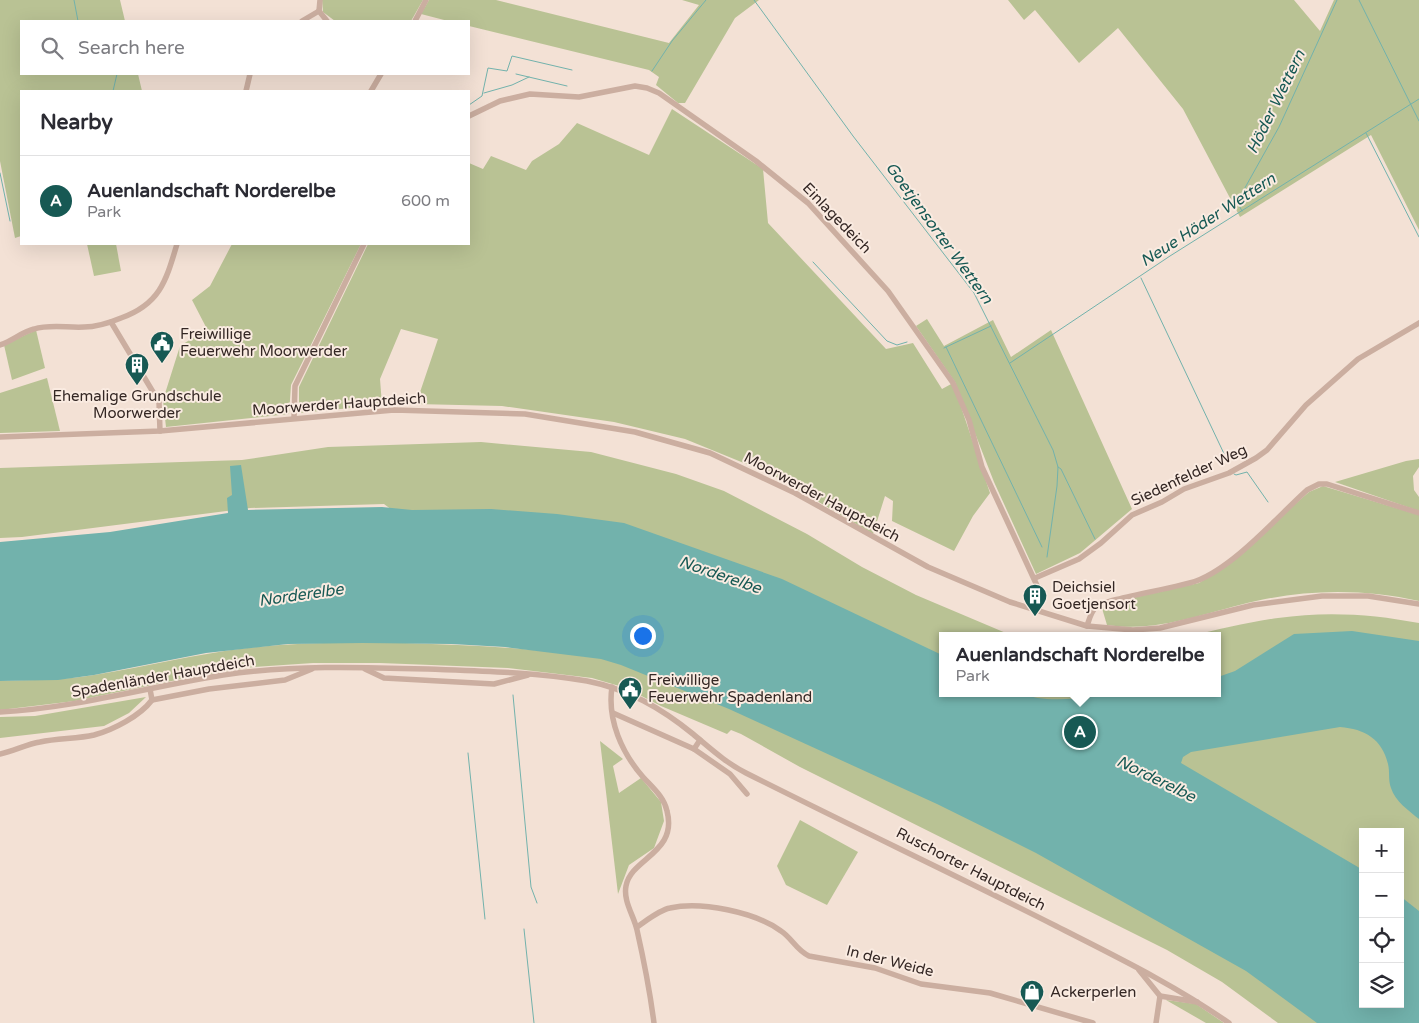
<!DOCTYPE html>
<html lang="en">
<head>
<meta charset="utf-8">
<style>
  body { margin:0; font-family:"Varela Round",sans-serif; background:#f7f7f7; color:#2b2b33 }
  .controls { position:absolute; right:15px; bottom:15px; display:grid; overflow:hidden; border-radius:0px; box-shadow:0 5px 20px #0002 }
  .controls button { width:45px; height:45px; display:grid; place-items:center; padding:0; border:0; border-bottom:1px solid #e1e1e2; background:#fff; color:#2b2b33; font:25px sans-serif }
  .you { position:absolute; left:642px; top:635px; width:18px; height:18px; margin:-12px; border:4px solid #fff; border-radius:50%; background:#1a73e8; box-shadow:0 0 0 8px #1a73e833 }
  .badge { display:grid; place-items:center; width:32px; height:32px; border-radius:50%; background:#175954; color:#fff; font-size:16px; font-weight:700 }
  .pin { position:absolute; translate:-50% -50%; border:2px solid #fff; box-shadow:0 1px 5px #0006 }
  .popup { position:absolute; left:939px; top:632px; width:282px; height:65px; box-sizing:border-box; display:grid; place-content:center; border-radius:0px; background:#fff; filter:drop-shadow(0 1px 4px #0005); font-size:16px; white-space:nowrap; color:#7c7c81 }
  .popup b { font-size:19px; color:#2b2b33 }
  .popup::after { content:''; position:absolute; left:50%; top:100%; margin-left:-10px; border:10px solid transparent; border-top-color:#fff }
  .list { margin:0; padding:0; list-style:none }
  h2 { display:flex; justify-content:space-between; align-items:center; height:65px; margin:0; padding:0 20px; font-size:21px }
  h2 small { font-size:16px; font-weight:400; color:#7c7c81 }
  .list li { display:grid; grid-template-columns:32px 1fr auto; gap:15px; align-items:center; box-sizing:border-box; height:90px; padding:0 20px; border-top:1px solid #e1e1e2 }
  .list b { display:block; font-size:19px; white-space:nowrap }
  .list p { margin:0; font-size:16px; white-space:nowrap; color:#7c7c81 }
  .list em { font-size:16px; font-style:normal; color:#7c7c81 }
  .icon { flex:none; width:28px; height:28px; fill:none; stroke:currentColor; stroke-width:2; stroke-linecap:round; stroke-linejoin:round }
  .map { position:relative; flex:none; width:1419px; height:1023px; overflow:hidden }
  .search { position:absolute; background:#fff; box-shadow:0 5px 20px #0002; left:20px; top:20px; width:450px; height:55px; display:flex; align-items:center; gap:12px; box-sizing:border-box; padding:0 18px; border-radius:0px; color:#7c7c81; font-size:19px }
  .panel { position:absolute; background:#fff; box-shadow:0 5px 20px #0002; left:20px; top:90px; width:450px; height:155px; border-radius:0px }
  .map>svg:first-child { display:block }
  .green { fill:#b9c294; fill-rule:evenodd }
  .water { fill:#72b2ac }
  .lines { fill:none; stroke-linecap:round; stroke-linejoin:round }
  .stream { stroke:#72b2ac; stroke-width:1 }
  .minor { stroke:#cbaea0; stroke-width:5.5 }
  .labels { text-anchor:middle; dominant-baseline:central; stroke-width:4; stroke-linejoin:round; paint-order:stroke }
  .street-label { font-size:15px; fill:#342724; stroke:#faebe1 }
  .poi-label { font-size:15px; fill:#342724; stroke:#faebe1; text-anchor:start }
  .water-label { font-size:16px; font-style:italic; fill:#175954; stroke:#faebe1 }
</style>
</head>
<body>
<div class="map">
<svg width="1419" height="1023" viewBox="0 0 1419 1023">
  <rect width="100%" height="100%" fill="#f3e1d5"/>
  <!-- green -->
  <g class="green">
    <polygon points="0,0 120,0 125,21 21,21 21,74 138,74 142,91 21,91 21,236 15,238 0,161"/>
    <polygon points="322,0 423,0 411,21 335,21 323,12"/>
    <polygon points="429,0 496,0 669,43 699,5 682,0 759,0 735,18 685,103 678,103 656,85 659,77 649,70 469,26 469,21 448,21 421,14"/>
    <polygon points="1008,0 1294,0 1320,31 1334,0 1419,0 1419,230 1371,135 1240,217 1183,109 1118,28 1079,63 1035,10 1024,20"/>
    <polygon points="672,109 763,169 768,223 886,349 913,343 942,389 953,383 990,493 973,516 954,551 892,521 893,501 885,496 873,534 773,475 685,439 614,422 502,406 416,404 438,339 401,329 380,379 382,405 299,413 299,387 368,244 469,244 469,163 483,169 491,156 526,170 532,161 559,144 577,123 649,155"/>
    <polygon points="87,244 116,244 121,271 94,276"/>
    <polygon points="232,244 361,244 291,385 289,414 166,427 163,400 180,346 207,329 192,300 210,286"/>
    <polygon points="927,319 944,346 993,320 1011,357 1051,330 1132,509 1080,553 1036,574 994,482 955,382 916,326"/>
    <polygon points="36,330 45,368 12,380 4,345"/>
    <polygon points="47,378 60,431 0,433 0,393"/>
    <path d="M 481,442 L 591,452 L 676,474 L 724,491 L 807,534 L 862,567 L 916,595 L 1013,636 L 942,636 L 942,693 L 1218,693 L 1218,636 L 1189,636 C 1218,630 1248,622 1278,618 C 1325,611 1373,614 1419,623 L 1419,1023 L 1278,1023 L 1222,982 L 1167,950 L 800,767 L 741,734 L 731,730 L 727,734 L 661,706 L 626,688 L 592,678 L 508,668 L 380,663 L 313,663 L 254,667 L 191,677 L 75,701 L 0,710 L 0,681 C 32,680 63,680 94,675 C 145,667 195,654 247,648 C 299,642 352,642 405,643 C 467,645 528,647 589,657 L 384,504 L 250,508 L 22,537 L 0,538 L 0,468 L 242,460 L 328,447 ZM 1363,832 L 1400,832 L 1400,1004 L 1363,1004 Z"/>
    <polygon points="1419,459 1419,467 1413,476 1414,490 1419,497 1419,511 1335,482 1406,461"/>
    <path d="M 1323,486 L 1419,515 L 1419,601 C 1366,589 1309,589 1256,601 C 1207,612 1158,633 1107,625 L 1101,605 L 1199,583 L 1217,572 L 1309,492 Z"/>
    <polygon points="146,697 129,713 104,726 0,738 0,717 35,716"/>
    <polygon points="600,741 623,759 613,766 619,793 641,778 661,802 664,821 654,848 629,865 618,894"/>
    <polygon points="800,820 858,852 827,905 786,885 777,866"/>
    <polygon points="1166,1000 1196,1004 1224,1023 1206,1023"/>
  </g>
  <!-- water -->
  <path class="water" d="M 241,465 L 248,510 L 382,507 L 412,510 L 491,509 L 557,514 L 624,523 L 782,579 L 942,655 L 942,693 L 1022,693 C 1046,706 1101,695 1129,693 C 1158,692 1188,693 1218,693 L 1218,677 L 1235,671 L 1294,634 L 1352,631 L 1419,641 L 1419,819 C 1409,811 1395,801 1391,788 C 1388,780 1390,772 1388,764 C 1382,739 1365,729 1340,727 L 1191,752 L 1183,757 L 1181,763 L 1363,870 L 1363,1004 L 1400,1004 L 1400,896 L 1419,911 L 1419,1023 L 1317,1023 L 1246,971 L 1036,853 L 937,804 L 729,709 L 621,665 L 601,659 L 505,647 L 451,644 L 363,643 L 288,644 L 206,653 L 94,675 L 58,680 L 0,681 L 0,542 L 110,532 L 228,513 L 227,498 L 232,495 L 230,466 Z"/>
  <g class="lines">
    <!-- stream -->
    <g class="stream">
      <polyline points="74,0 78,21"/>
      <polyline points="754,0 853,136 974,293 1053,450 1058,467 1057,486 1047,557"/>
      <polyline points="1359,0 1419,121"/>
      <polyline points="652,71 672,41 706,0"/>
      <polyline points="516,74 567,86"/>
      <polyline points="113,91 117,74"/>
      <polyline points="484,93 512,85 529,77"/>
      <polyline points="469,105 482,96 488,68 507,71 512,56 572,70"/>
      <polyline points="1366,133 1419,237"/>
      <polyline points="0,173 10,221"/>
      <polyline points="1242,211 1237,202 1279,127 1337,0"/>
      <polyline points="813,262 887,341 897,345 907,342"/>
      <polyline points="1141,278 1227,460"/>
      <polyline points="946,347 1042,547"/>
      <polyline points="944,348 991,326"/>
      <polyline points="1010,363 1170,256 1419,99"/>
      <polyline points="1058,467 1061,469 1095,539"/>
      <polyline points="1234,474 1236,475 1247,472 1268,502"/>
      <polyline points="513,695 531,887 537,903"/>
      <polyline points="468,753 485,919"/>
      <polyline points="524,929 534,1023"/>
    </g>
    <!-- minor -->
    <g class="minor">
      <polyline points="319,11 327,21"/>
      <polyline points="319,11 320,0"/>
      <polyline points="302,21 319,11"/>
      <polyline points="415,21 426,0"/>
      <polyline points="246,91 250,74"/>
      <polyline points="371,91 381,74"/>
      <polyline points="469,116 500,101 530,94 579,97 635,86 647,88 659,93 756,161 808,203 888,291 953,383 969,420 982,467 1040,592 1041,603 1038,611"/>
      <polyline points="111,322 159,402 160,431"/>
      <path d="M 0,345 C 12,341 22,332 34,329 C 50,324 68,328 84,327 C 96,327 109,323 121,318 C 160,304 166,281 177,244"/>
      <polyline points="294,418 295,386 364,244"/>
      <polyline points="0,437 160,431 394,410 525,414 635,432 710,453 795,493 928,567 1010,602 1087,626 1133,630 1160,628 1253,605 1322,596 1368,596 1419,604"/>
      <polyline points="1035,578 1079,559 1101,543 1132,515 1162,502 1184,489 1229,473 1256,458 1267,450 1306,405 1358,359 1419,323"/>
      <path d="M 1087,626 C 1089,620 1091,611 1097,606 C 1103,600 1180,587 1196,581 C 1234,567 1277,517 1307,490 L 1319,484 L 1327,484 L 1419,513"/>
      <polyline points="365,669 384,678 494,684 528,675"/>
      <path d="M 612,687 C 607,720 622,753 643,777 C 653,788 664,797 667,811 C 678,853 631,858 626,886 C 623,901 634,916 637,930 C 644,961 650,992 654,1023"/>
      <polyline points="152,700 209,689 285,680 312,669"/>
      <path d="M 0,712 C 76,708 148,687 223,675 C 291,665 359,667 428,669 C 481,671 534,672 587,681 C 628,689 661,708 693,734 C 710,748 726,763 746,773 C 849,825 953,874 1056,926 C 1115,956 1175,985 1229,1023"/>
      <polyline points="613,713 694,749 700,740"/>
      <polyline points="694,749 730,774 747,794"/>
      <path d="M 0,754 C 14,751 27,744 40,742 C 58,738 77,739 94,735 C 113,730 140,716 152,700 L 150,689"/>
      <path d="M 637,927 C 646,921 659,910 670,908 C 701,901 755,912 781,931 C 792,938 796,950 809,956 L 875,968 L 921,984 L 990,993 L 1093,1023"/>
      <polyline points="1139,970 1160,996 1156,1023"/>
      <polyline points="1160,996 1197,1002"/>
    </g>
  </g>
  <!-- icons -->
  <defs>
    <symbol id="civic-pin" viewBox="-11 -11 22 30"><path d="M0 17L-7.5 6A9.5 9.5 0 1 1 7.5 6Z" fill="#175954" stroke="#faebe1"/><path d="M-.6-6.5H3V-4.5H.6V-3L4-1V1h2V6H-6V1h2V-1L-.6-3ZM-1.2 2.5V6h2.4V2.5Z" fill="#fff"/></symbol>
    <symbol id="building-pin" viewBox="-11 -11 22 30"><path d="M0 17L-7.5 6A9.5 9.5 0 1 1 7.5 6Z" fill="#175954" stroke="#faebe1"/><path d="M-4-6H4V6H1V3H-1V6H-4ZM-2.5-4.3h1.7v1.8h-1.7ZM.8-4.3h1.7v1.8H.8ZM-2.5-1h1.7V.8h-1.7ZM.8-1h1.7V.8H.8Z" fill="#fff"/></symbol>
    <symbol id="shop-pin" viewBox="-11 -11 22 30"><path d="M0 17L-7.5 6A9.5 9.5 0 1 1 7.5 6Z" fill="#175954" stroke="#faebe1"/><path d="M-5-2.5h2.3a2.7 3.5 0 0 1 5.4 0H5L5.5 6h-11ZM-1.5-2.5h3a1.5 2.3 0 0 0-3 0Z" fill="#fff"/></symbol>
  </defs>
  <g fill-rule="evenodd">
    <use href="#civic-pin" x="148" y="329" width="28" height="38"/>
    <use href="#building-pin" x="123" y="351" width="28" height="38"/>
    <use href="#building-pin" x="1021" y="582" width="28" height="38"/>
    <use href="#civic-pin" x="616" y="675" width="28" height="38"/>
    <use href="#shop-pin" x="1018" y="978" width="28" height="38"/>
  </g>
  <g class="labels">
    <!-- street labels -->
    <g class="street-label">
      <text transform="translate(837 218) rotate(46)">Einlagedeich</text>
      <text transform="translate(339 404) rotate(-4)">Moorwerder Hauptdeich</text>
      <text transform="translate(1189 475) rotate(-25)">Siedenfelder Weg</text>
      <text transform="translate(822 497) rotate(28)">Moorwerder Hauptdeich</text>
      <text transform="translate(163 676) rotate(-10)">Spadenländer Hauptdeich</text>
      <text transform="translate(971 869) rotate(27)">Ruschorter Hauptdeich</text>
      <text transform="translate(890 961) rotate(14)">In der Weide</text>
    </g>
    <!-- poi labels -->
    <g class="poi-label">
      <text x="180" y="334">Freiwillige<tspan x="180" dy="17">Feuerwehr Moorwerder</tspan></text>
      <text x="137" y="396" text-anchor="middle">Ehemalige Grundschule<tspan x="137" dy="17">Moorwerder</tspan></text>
      <text x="1052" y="587">Deichsiel<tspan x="1052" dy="17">Goetjensort</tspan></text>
      <text x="648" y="680">Freiwillige<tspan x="648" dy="17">Feuerwehr Spadenland</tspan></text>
      <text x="1050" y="992">Ackerperlen</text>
    </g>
    <!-- water labels -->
    <g class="water-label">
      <text transform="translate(1276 102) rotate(-64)">Höder Wettern</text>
      <text transform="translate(1208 220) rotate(-33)">Neue Höder Wettern</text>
      <text transform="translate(939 233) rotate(54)">Goetjensorter Wettern</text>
      <text transform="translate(720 575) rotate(19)">Norderelbe</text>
      <text transform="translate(301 595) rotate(-8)">Norderelbe</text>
      <text transform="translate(1156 779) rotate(26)">Norderelbe</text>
    </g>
  </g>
</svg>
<div class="controls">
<button>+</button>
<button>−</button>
<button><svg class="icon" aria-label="locate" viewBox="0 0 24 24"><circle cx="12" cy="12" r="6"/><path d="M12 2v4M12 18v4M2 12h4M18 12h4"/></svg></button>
<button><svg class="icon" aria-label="layers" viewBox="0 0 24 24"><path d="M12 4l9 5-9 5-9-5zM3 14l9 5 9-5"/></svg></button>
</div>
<div class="you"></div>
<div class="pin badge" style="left:1080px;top:732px">A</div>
<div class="popup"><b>Auenlandschaft Norderelbe</b>Park</div>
<div class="search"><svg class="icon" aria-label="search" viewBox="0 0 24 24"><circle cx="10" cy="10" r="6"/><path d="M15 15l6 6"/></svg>Search here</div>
<section class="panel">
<h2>Nearby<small></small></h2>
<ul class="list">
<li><span class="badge">A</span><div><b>Auenlandschaft Norderelbe</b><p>Park</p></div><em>600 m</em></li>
</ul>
</section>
</div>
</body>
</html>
